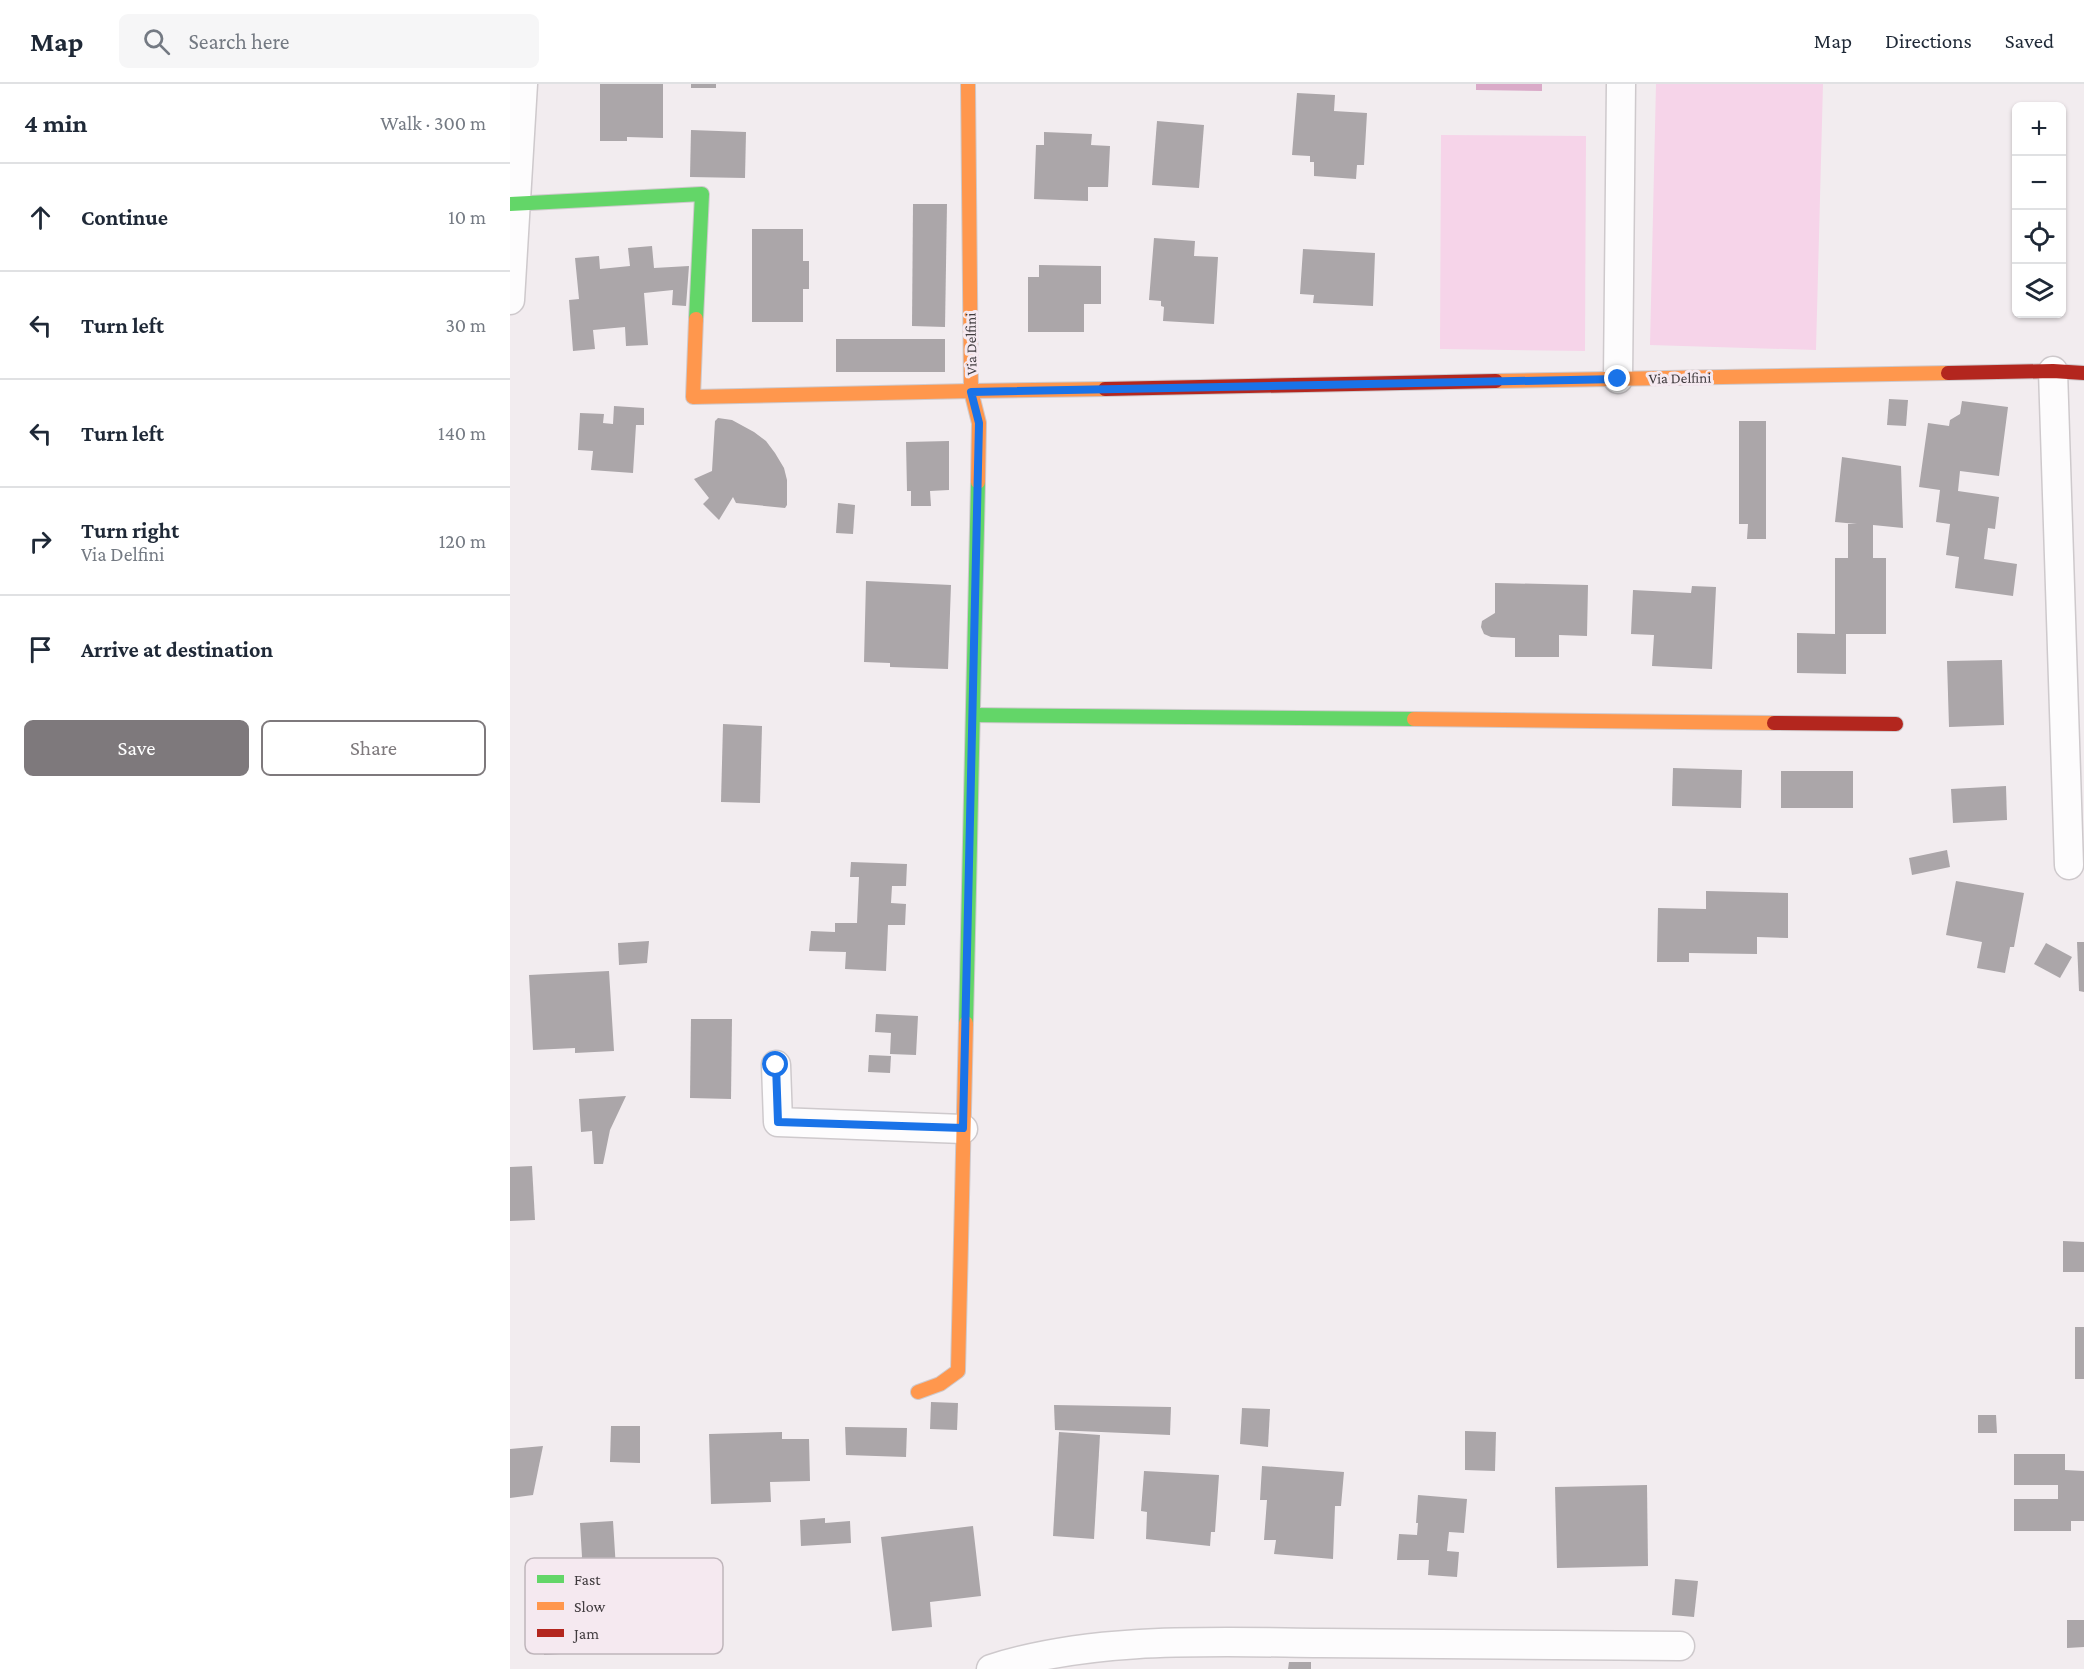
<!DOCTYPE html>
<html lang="en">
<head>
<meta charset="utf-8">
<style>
  body { margin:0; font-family:"Crimson Pro",serif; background:#f6f6f7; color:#1f2937 }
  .controls { position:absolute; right:18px; top:18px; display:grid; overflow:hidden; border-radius:9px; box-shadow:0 2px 4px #0004 }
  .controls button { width:54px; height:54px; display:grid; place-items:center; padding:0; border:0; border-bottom:2px solid #e0e1e3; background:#fff; color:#1f2937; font:30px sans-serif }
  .stop { position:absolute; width:18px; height:18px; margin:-14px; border:4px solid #1a73e8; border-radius:50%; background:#fff }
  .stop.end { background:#1a73e8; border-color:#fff; box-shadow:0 2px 6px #0008 }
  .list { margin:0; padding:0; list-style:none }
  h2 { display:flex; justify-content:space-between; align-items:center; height:78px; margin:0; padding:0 24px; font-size:26px }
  h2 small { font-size:20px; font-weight:400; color:#747a83 }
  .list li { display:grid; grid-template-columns:39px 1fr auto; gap:18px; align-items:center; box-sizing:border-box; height:108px; padding:0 24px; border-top:2px solid #e0e1e3 }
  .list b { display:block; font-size:22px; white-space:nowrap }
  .list p { margin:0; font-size:20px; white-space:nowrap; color:#747a83 }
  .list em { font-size:20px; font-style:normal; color:#747a83 }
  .actions { display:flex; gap:12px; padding:18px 24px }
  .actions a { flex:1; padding:14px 0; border:2px solid #7e797c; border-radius:9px; text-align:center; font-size:21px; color:#7e797c }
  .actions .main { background:#7e797c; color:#fff }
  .icon { flex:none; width:33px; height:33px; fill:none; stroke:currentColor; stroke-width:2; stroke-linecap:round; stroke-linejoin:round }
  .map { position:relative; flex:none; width:1574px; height:1585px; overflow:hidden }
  header { display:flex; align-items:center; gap:36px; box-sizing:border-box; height:84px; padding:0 30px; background:#fff; border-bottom:2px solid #e0e1e3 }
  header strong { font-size:28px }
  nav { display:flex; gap:33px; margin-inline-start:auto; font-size:21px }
  .search { width:420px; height:54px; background:#f6f6f7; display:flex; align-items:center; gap:15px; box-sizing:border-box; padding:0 21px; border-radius:9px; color:#747a83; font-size:22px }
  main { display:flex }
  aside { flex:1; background:#fff }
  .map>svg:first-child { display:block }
  .green { fill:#f6d4e9 }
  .water { fill:#daaac8 }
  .building { fill:#aba6a9 }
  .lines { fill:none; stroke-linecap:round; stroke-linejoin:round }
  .street-casing { stroke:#cec9cc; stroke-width:31 }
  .fast-casing { stroke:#cec9cc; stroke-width:16 }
  .slow-casing { stroke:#cec9cc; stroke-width:16 }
  .jam-casing { stroke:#cec9cc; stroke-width:16 }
  .street { stroke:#fdfcfd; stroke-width:28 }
  .fast { stroke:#63d668; stroke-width:14 }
  .slow { stroke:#ff974d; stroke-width:14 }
  .jam { stroke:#b3261e; stroke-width:14 }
  .route { stroke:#1a73e8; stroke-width:8 }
  .labels { text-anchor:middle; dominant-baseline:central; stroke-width:6; stroke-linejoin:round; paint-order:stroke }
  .street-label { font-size:15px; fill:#403b3e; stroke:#f5e9f0 }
  .key { fill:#f5e9f0; stroke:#bfb5bb; stroke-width:1.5 }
  .key-label { font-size:16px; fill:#403b3e }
</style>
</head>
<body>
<header>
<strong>Map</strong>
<div class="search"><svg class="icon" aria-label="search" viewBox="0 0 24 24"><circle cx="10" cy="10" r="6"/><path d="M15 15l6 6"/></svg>Search here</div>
<nav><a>Map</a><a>Directions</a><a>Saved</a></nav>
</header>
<main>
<aside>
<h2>4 min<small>Walk · 300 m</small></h2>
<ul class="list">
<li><svg class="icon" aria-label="ahead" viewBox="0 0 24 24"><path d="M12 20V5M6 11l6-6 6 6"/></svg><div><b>Continue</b></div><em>10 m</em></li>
<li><svg class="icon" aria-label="left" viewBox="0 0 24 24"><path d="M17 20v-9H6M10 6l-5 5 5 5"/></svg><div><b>Turn left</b></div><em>30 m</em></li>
<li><svg class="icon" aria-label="left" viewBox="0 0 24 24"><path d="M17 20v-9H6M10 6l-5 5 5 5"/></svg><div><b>Turn left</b></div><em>140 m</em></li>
<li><svg class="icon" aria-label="right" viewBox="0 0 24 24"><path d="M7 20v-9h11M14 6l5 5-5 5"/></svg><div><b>Turn right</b><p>Via Delfini</p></div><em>120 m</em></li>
<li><svg class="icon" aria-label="arrive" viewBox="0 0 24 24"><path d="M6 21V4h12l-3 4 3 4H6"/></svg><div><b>Arrive at destination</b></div></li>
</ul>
<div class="actions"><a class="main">Save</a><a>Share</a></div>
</aside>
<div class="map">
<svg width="1574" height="1585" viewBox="0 0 1574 1585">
  <rect width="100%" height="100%" fill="#f2ecef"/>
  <!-- green -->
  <g class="green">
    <polygon points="1146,0 1313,0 1306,266 1140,261"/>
    <polygon points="931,51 1076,52 1075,267 930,265"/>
  </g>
  <!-- water -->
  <polygon class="water" points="966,0 1032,0 1032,7 966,6"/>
  <!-- building -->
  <g class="building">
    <polygon points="90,0 153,0 153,54 117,53 117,57 90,57"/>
    <rect x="181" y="0" width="25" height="4"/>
    <polygon points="787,9 825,11 824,27 857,29 854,81 847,81 846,95 804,92 804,78 800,78 800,72 782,71"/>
    <polygon points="647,37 694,41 689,104 642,101"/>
    <polygon points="181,46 236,48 235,94 180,93"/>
    <polygon points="534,48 582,50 581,61 600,62 598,103 578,103 578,117 524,115 526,61 534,61"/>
    <polygon points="403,120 437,120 435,243 402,242"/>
    <polygon points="242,145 293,145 293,177 299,177 299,205 293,205 293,238 242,238"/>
    <polygon points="644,154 685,157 684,172 708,173 704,240 653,237 654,223 651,222 651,217 639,216"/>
    <polygon points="142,162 144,184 179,182 176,222 162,221 163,206 134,209 138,261 116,262 115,243 83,246 85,265 63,267 59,216 69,215 65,174 89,172 90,185 120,182 118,164"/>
    <polygon points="793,165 865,169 863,222 803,219 804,211 790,210"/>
    <polygon points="529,181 591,182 591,220 574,220 574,248 518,248 518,193 529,193"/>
    <rect x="326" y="255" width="109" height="33"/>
    <polygon points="1379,315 1398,316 1396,342 1377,341"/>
    <polygon points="1452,317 1498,323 1489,392 1450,387 1448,407 1489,413 1485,445 1478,444 1474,475 1507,480 1503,512 1445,504 1449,473 1436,471 1440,440 1426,438 1430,406 1409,403 1418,339 1439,342 1440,336 1450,330"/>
    <polygon points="104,322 134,324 134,341 126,341 123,389 81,386 83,367 68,366 70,329 94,330 93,339 103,340"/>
    <polygon points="208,334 222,336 244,348 256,357 265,369 274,384 277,396 277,421 275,424 226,419 223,413 209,436 193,420 199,414 184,395 202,387 205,337"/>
    <polygon points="1229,337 1256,337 1256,455 1237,455 1238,440 1229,440"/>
    <polygon points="439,357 439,406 420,407 421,422 401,422 401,407 397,407 396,358"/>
    <polygon points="1332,373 1391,382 1393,444 1363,441 1363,474 1376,474 1376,550 1336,550 1336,590 1287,589 1287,549 1325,550 1325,474 1338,474 1338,440 1347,440 1325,438"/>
    <polygon points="328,419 345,421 343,450 326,449"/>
    <polygon points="356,497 441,501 438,585 380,583 380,579 354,578"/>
    <polygon points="985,499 1078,501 1077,552 1049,551 1049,573 1005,573 1005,554 981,553 974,550 971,543 972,537 985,529"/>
    <polygon points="1182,502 1206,503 1202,585 1142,582 1144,551 1121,550 1123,506 1181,509"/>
    <polygon points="1492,576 1494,641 1439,643 1437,577"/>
    <polygon points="213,640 252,642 250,719 211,718"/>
    <polygon points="1163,684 1232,686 1231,724 1162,722"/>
    <rect x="1271" y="687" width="72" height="37"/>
    <polygon points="1496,702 1497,736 1443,739 1441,705"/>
    <polygon points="1437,766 1440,783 1402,791 1399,774"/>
    <polygon points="341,778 397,780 396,802 382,802 381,819 396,820 395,841 378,841 376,887 335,885 336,868 299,867 301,847 325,848 325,839 347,839 349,793 340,793"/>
    <polygon points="1446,797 1514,809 1504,863 1500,863 1495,889 1467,884 1472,858 1436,851"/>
    <polygon points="1196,807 1278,809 1278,854 1247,853 1247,870 1179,869 1179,878 1147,878 1148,824 1196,825"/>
    <polygon points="139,857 137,879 109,881 108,859"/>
    <polygon points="1567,858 1574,858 1574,908 1569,907"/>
    <polygon points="1536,859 1562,873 1550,894 1524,880"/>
    <polygon points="99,887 104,967 65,969 65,964 23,966 19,891"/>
    <polygon points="366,930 408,932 406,971 380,970 381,949 365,948"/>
    <polygon points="181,935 222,935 221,1015 180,1014"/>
    <polygon points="359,971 381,972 380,989 358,988"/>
    <polygon points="116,1012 100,1046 93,1080 84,1080 82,1047 71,1048 69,1015"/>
    <polygon points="22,1082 25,1136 0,1137 0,1083"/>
    <polygon points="1553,1157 1574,1158 1574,1188 1553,1188"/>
    <rect x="1565" y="1243" width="9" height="52"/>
    <polygon points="421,1318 448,1319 447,1346 420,1345"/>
    <polygon points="544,1321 661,1323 660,1351 545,1346"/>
    <polygon points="732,1324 760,1325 758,1363 730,1360"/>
    <polygon points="1468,1331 1486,1331 1487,1349 1468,1349"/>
    <polygon points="101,1342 130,1342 130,1379 100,1378"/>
    <polygon points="335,1343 397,1344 396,1373 336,1371"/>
    <polygon points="955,1347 986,1348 985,1387 955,1386"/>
    <polygon points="272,1348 272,1355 299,1355 300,1397 260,1398 261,1418 201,1420 199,1350"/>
    <polygon points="549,1348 590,1351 584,1455 543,1452"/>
    <polygon points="33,1362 23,1411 0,1414 0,1365"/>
    <polygon points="1504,1370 1555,1370 1555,1386 1574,1387 1574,1437 1561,1437 1561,1447 1504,1447 1504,1415 1548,1415 1548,1401 1504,1401"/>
    <polygon points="752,1382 834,1388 831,1422 825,1422 823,1475 764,1470 766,1456 754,1456 757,1416 750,1416"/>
    <polygon points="634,1387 709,1391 705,1448 701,1448 700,1462 636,1455 637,1428 631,1427"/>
    <polygon points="1137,1401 1138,1482 1047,1484 1045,1403"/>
    <polygon points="908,1411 957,1415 954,1449 939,1448 937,1467 949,1468 947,1493 918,1491 919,1476 887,1476 889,1450 907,1451 908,1439 906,1439"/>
    <polygon points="315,1434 315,1439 340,1437 341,1459 291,1462 290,1436"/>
    <polygon points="103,1437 107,1501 144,1498 148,1564 34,1571 31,1515 52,1482 64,1489 72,1473 70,1439"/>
    <polygon points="463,1442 471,1512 420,1518 422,1543 382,1547 371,1453"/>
    <polygon points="1165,1495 1188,1497 1184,1533 1162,1531"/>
    <polygon points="1557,1536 1574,1536 1574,1563 1557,1564"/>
    <polygon points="779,1578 801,1578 801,1585 778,1585"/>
  </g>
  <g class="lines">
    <defs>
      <g id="street">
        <polyline points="0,216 13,0"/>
        <polyline points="1543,287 1559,781"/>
        <polyline points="1108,295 1111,0"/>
        <polyline points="266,981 268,1038 453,1045"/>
        <path d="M 481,1585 C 583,1552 704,1558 811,1559 C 931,1560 1050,1561 1170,1562"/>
      </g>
      <g id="fast">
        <polyline points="0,120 192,110 186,235"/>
        <polyline points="463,631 904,635"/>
        <polyline points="456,939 468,398"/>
      </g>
      <g id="slow">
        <polyline points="458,0 461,307 595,305"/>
        <polyline points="186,235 183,313 461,307 469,339 468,398"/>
        <polyline points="986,297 1438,289"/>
        <polyline points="904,635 1264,639"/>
        <polyline points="408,1308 430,1300 448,1287 456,939"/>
      </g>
      <g id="jam">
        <polyline points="1438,289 1543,287 1574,289"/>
        <polyline points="595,305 986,297"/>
        <polyline points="1264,639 1386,640"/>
      </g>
    </defs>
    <!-- street casing -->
    <use href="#street" class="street-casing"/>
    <!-- fast casing -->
    <use href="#fast" class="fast-casing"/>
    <!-- slow casing -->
    <use href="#slow" class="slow-casing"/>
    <!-- jam casing -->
    <use href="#jam" class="jam-casing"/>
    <!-- street -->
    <use href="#street" class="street"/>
    <!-- fast -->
    <use href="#fast" class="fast"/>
    <!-- slow -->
    <use href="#slow" class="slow"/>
    <!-- jam -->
    <use href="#jam" class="jam"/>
  </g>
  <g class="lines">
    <!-- route -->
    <polyline class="route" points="266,981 268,1038 453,1044 469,339 461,308 1108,295"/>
  </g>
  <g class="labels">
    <!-- street labels -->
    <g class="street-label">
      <text transform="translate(461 260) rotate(-91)">Via Delfini</text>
      <text transform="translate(1170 294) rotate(-1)">Via Delfini</text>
    </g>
  </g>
  <!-- legend -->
  <rect x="15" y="1474" width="198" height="96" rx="9" class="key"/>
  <rect x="27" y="1491" width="27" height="8" fill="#63d668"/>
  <rect x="27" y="1518" width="27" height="8" fill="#ff974d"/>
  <rect x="27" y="1545" width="27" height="8" fill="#b3261e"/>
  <g class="key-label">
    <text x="64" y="1501">Fast</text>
    <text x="64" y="1528">Slow</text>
    <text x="64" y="1555">Jam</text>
  </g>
</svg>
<div class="controls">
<button>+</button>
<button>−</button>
<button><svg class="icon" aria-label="locate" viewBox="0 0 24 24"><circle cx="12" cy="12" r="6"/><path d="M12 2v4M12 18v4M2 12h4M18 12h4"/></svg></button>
<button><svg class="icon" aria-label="layers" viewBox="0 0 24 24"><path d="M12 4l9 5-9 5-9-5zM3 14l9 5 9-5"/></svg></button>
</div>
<div class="stop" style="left:266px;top:981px"></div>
<div class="stop end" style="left:1108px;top:295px"></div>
</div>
</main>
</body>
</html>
